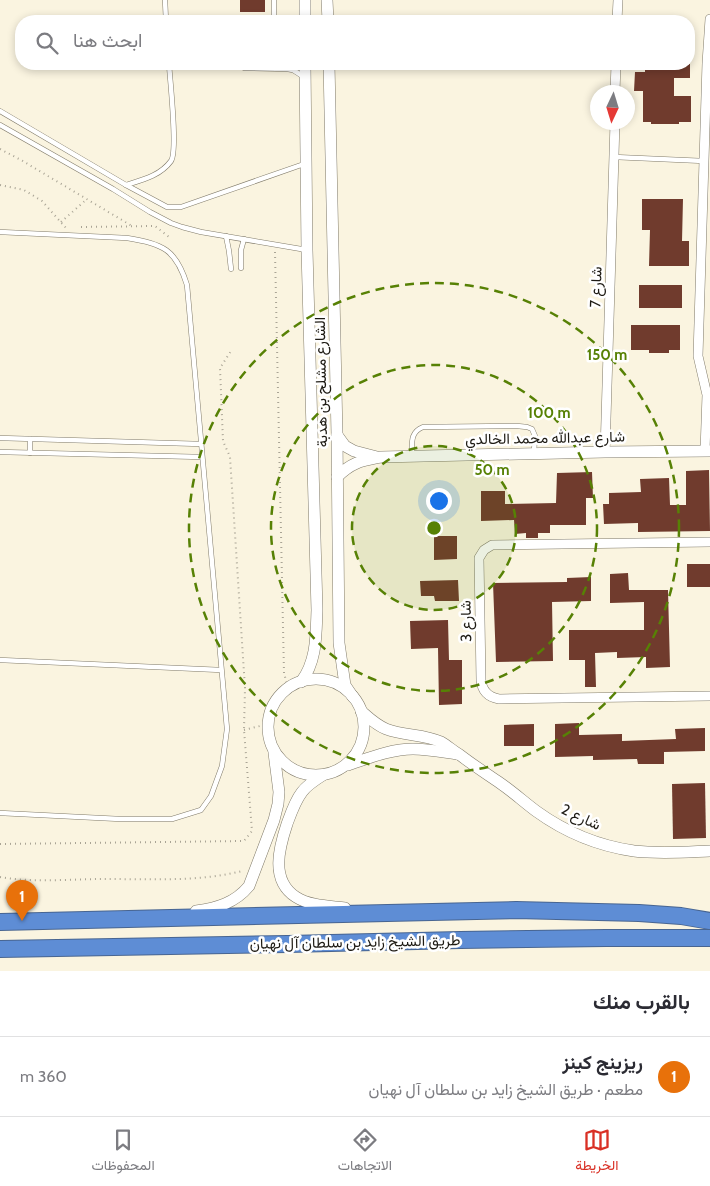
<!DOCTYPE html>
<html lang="ar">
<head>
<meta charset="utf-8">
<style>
  body { margin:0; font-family:Cabin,Vazirmatn,sans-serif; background:#f2f2f3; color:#2b2b33; direction:rtl }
  .compass { position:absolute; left:590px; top:85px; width:45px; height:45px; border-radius:50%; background:#fff; box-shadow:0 2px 8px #0003; rotate:184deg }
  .you { position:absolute; left:438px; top:500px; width:18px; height:18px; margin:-12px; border:4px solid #fff; border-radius:50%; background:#1a73e8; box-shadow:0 0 0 8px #1a73e833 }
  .badge { display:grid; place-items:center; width:32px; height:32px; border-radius:50%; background:#d93025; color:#fff; font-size:16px; font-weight:700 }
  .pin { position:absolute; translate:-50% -41px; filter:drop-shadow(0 1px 2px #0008) }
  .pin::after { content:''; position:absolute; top:26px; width:18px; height:15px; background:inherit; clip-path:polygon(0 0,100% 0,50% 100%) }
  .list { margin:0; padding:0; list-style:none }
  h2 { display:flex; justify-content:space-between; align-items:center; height:65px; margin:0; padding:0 20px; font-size:21px }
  h2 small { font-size:16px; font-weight:400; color:#7c7c81 }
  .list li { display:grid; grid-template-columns:32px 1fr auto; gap:15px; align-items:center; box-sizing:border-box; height:80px; padding:0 20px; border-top:1px solid #e1e1e2 }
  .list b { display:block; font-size:19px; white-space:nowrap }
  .list p { margin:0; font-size:16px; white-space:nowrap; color:#7c7c81 }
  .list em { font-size:16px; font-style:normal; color:#7c7c81 }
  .icon { flex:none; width:28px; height:28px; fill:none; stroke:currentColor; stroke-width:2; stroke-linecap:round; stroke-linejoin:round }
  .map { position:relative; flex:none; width:710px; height:971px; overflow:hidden; direction:ltr }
  .search { position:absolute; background:#fff; box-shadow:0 2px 8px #0003; left:15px; right:15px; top:15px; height:55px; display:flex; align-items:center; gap:12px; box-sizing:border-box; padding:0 18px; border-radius:20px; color:#7c7c81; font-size:19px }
  .sheet { height:145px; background:#fff }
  nav { display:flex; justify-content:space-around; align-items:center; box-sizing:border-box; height:70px; border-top:1px solid #e1e1e2; background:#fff; font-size:14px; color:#7c7c81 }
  nav a { display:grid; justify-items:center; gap:2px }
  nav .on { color:#d93025 }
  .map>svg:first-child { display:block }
  .building { fill:#703b2d }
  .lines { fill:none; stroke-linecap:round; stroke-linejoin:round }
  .service-casing { stroke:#817b6a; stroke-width:5.5 }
  .minor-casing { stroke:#817b6a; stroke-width:10 }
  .tertiary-casing { stroke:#817b6a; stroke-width:12 }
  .motorway-casing { stroke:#486591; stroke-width:18 }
  .path { stroke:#a9a495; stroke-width:2; stroke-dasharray:1 4; stroke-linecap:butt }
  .service { stroke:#fff; stroke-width:4.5 }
  .minor { stroke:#fff; stroke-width:9 }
  .tertiary { stroke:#fff; stroke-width:11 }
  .motorway { stroke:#5e8dd5; stroke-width:16 }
  .ring { fill:none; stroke:#578105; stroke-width:2.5; stroke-dasharray:9 6 }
  .labels { text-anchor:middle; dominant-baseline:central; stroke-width:5; stroke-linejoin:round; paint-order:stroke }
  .street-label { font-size:15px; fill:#1e1b14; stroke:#fff }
  .centre { fill:#578105; stroke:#fff; stroke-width:2.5 }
  .ring-label { font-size:15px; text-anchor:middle; font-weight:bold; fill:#578105; stroke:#fff; stroke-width:5; stroke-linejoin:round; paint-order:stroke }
</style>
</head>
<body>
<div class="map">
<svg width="710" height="971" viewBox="0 0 710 971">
  <rect width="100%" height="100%" fill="#faf4e0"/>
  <!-- building -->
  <g class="building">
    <rect x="240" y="0" width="25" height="12"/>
    <polygon points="645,64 690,64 690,78 674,78 674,96 691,96 691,122 679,122 679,124 651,124 651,122 643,122 643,91 634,91 635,72 645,72"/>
    <polygon points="642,199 683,199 682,241 689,241 689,266 649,266 650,230 642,230"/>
    <rect x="639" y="285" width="43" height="23"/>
    <polygon points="631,325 680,325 680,350 669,350 669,353 649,353 649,350 631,350"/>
    <polygon points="709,470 710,531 638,532 638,523 604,524 603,504 609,504 609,493 641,492 640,479 669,478 670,505 686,505 686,471"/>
    <polygon points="592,472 593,498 586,498 586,525 550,525 550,533 538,533 538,538 526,538 526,533 515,534 514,520 481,521 481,491 505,491 505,504 556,503 557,473"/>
    <polygon points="434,536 457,536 457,559 434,560"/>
    <rect x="687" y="564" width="23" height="23"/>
    <polygon points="628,573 629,590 668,590 670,667 646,668 646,657 617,658 617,652 595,653 596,687 585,687 585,660 569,660 569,630 644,630 644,602 610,603 610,574"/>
    <polygon points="591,577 591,601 552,602 553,661 496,662 493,583 567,582 567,578"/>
    <polygon points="458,580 459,601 435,601 434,596 421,596 420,581"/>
    <polygon points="448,620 449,660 462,660 462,704 439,705 438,648 411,649 410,621"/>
    <polygon points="579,723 579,735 622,734 622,741 676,739 675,729 705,728 705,751 664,752 664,764 638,764 637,759 593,760 593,756 555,757 555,724"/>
    <polygon points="534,724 534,746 504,746 504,725"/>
    <polygon points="705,783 706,838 673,839 672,784"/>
  </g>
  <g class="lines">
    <defs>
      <g id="service">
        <polyline points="165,0 166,21"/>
        <polyline points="274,20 274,0"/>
        <polyline points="245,21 248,20 303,20"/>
        <polyline points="238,64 244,68 287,69 293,70 304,77"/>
        <polyline points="0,111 126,185 167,207 181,207 304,164"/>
        <polyline points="0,125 113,189 150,212 171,223 182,227 201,232 307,250"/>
        <polyline points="614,157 704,161"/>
        <path d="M 126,185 C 142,180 160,176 171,161 C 178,151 170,80 169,64"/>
        <path d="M 0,232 L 127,238 C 163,244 176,249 187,285 L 227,729 L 222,766 L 211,796 L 201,810 L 172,819 L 120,819 L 0,813"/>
        <polyline points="226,236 229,251 231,269"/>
        <polyline points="241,268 241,250 244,239"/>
        <polyline points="0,438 201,444"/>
        <polyline points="0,452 202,457"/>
        <polyline points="30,453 30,439"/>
        <path d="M 412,455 C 412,443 410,432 423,427 L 517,426 L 527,427 L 532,429 L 535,436 L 534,452"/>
        <polyline points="0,660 221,670"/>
      </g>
      <g id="minor">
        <polyline points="617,21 618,0"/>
        <polyline points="615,92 616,64"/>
        <polyline points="705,451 707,395 698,356 707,63 710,19"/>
        <polyline points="605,452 615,122"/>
        <path d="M 710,542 L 492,545 L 484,550 L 479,558 L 481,680 C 482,691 488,697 499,699 L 710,696"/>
      </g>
      <g id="tertiary">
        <polyline points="327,0 328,21"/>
        <polyline points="305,21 305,0"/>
        <polyline points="329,64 337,435 339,643 345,685 353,697"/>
        <polyline points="337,435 345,446 354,451 377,457"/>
        <path d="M 337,477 C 352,462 361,461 381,457 L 605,452 L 710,451"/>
        <circle cx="316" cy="727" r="48"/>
        <path d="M 301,682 C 317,661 316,635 317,610 L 307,250 L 305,64"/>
        <path d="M 361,711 C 369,718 376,725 386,729 C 404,736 424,734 441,742 C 448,746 453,751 460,755 C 473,765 487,774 500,783 C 513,792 524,802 536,811 C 565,832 599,846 634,851 C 659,854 685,852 710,851"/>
        <path d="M 348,765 C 369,758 391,749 413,749 C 428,749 443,752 457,754"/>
        <path d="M 323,775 C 315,780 307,785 302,792 C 295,801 291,813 287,824 C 279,848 270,880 296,897 C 310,906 330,906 345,908"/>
        <path d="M 196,911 C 217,908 235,903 249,886 L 274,820 L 278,804 L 279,792 L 274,753"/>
      </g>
      <g id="motorway">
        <polyline points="0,922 516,910 639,913 681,916 710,921"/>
        <polyline points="0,949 288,944 460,940 606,938 710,938"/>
      </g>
    </defs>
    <!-- service casing -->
    <use href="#service" class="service-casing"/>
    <!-- minor casing -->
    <use href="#minor" class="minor-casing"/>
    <!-- tertiary casing -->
    <use href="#tertiary" class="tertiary-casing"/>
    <!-- motorway casing -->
    <use href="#motorway" class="motorway-casing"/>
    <!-- path -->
    <g class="path">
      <polyline points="0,149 21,160 132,226"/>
      <polyline points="0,185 24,190 42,201 66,228"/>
      <polyline points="61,222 87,199"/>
      <polyline points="81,227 155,226 169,237"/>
      <polyline points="275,252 284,673 288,688"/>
      <polyline points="244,730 268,724"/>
      <polyline points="0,844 244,841 252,831 244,730 245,688 230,457 223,441 220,368 231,351"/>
      <path d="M 0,877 C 34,883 70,879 104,879 C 149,879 199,882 242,871"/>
    </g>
    <!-- service -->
    <use href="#service" class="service"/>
    <!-- minor -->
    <use href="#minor" class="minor"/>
    <!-- tertiary -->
    <use href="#tertiary" class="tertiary"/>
    <!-- motorway -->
    <use href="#motorway" class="motorway"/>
  </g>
  <!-- distance rings -->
  <circle cx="434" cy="528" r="82" fill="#578105" fill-opacity=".12"/>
  <g class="ring">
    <circle cx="434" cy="528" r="82"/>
    <circle cx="434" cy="528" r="163"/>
    <circle cx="434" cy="528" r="245"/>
  </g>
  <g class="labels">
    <!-- street labels -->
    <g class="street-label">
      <text transform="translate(596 287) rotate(-88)">شارع 7</text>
      <text transform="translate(321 382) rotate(-91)">الشارع مشلح بن هدبة</text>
      <text transform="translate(545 438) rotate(-1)">شارع عبدالله محمد الخالدي</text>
      <text transform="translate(466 621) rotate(-91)">شارع 3</text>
      <text transform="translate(581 817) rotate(25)">شارع 2</text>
      <text transform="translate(355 942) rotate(-1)">طريق الشيخ زايد بن سلطان آل نهيان</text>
    </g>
  </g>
  <circle cx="434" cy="528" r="8" class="centre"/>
  <g class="ring-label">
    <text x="607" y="360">150 m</text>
    <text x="549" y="418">100 m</text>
    <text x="492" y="475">50 m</text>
  </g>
</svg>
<svg class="compass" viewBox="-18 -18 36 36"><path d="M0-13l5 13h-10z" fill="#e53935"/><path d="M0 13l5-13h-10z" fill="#7c7c81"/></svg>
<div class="you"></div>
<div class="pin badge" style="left:22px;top:921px;background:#e8710a">1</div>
<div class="search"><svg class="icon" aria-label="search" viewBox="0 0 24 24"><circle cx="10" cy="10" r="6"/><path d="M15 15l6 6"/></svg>ابحث هنا</div>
</div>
<section class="sheet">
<h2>بالقرب منك<small></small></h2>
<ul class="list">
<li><span class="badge" style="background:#e8710a">1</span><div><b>ريزينج كينز</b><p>مطعم · طريق الشيخ زايد بن سلطان آل نهيان</p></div><em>360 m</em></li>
</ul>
</section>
<nav>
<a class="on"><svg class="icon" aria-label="map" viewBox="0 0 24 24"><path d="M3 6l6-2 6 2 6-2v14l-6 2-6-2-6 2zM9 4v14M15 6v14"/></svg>الخريطة</a>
<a><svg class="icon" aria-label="directions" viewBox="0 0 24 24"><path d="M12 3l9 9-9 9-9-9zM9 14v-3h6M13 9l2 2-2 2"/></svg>الاتجاهات</a>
<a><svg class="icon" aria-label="saved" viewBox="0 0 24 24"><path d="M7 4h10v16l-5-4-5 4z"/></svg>المحفوظات</a>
</nav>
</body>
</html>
